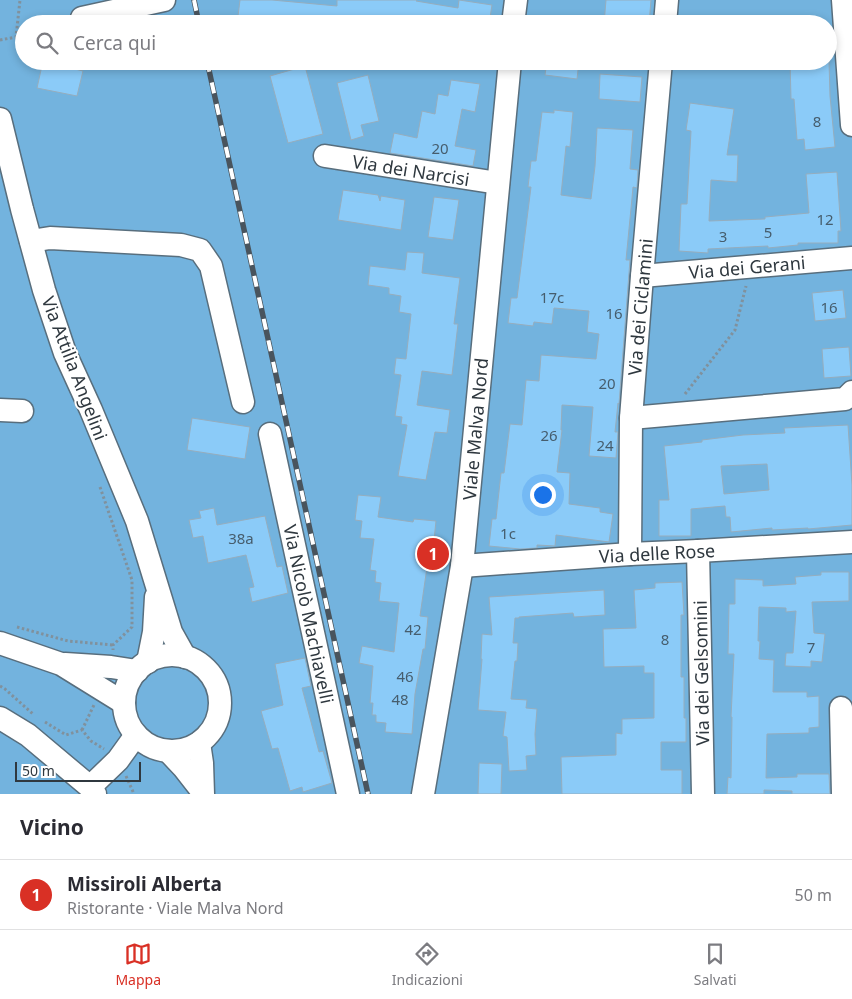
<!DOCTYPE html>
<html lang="it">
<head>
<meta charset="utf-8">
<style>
  body { margin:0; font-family:"Noto Sans",sans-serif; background:#f7f7f7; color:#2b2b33 }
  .scale { position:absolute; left:15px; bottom:12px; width:126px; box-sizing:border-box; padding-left:5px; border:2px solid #2f383f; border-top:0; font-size:14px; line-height:18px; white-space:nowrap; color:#2f383f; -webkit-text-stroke:4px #fff; paint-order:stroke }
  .you { position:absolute; left:542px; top:494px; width:18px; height:18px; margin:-12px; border:4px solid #fff; border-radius:50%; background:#1a73e8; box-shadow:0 0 0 8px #1a73e833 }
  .badge { display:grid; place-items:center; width:32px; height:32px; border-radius:50%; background:#d93025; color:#fff; font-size:16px; font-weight:700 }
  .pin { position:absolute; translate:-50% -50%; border:2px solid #fff; box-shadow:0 1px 5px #0006 }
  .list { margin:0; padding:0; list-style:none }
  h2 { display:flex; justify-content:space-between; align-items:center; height:65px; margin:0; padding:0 20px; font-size:21px }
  h2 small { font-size:16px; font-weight:400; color:#7c7c81 }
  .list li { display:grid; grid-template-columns:32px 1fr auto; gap:15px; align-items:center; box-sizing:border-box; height:70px; padding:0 20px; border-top:1px solid #e1e1e2 }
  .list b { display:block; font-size:19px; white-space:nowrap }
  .list p { margin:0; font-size:16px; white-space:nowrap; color:#7c7c81 }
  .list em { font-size:16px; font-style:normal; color:#7c7c81 }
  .icon { flex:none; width:28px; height:28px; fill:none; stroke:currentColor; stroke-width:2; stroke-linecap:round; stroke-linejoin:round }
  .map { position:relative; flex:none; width:852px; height:794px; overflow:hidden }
  .search { position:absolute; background:#fff; box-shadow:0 2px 8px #0003; left:15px; right:15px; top:15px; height:55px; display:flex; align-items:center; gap:12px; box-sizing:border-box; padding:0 18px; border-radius:28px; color:#7c7c81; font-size:19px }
  .sheet { height:135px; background:#fff }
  nav { display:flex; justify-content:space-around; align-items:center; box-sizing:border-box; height:70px; border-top:1px solid #e1e1e2; background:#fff; font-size:14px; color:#7c7c81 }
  nav a { display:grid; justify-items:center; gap:2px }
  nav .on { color:#d93025 }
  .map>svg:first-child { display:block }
  .forest { fill:#73b3de; fill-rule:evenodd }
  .building { fill:#8bcbf8; stroke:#96adbd; fill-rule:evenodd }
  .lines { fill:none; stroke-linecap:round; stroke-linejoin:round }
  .minor-casing { stroke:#586e7d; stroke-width:25 }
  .path { stroke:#80919d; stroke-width:3; stroke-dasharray:2.5 2.5; stroke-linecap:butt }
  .minor { stroke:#fff; stroke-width:22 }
  .rail-casing { stroke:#49545d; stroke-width:5.5 }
  .rail { stroke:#fff; stroke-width:4; stroke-dasharray:11; stroke-linecap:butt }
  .labels { text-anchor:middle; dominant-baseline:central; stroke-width:4; stroke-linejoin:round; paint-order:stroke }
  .number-label { font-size:15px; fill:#465d6d }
  .street-label { font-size:18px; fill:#2f383f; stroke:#fff }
</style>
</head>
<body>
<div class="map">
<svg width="852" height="794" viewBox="0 0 852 794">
  <rect width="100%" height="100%" fill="#d4ecfe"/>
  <!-- forest -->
  <path class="forest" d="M 0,0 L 852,0 L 852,794 L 0,794 ZM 24,24 L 828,24 L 828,61 L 24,61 Z"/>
  <!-- building -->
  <g class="building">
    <polygon points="240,0 272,0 337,6 337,0 417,0 416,1 458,8 459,0 492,5 489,24 237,24"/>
    <polygon points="606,0 651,0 649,24 604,24"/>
    <polygon points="43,61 73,61 71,68 83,71 77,96 37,88"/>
    <polygon points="547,61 579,61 577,79 545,75"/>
    <polygon points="790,61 829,61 830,96 835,147 805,150 804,139 797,140 794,99 791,99"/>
    <polygon points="305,66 323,134 288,143 270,76"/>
    <polygon points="600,74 642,77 640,102 599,99"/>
    <polygon points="368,75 379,121 361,125 364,136 351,140 337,83"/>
    <polygon points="451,80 480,84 475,112 462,109 455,146 476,150 473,166 390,153 394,133 417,138 422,111 435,114 438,94 448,96"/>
    <polygon points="690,103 734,109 727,155 738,155 737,182 711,180 709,221 765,219 765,217 809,213 806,174 837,172 841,231 838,231 838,243 798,243 798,245 768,248 768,246 708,249 708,253 679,251 681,204 687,204 691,131 686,130"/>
    <polygon points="554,110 573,112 570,147 566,146 561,195 591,199 595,166 597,128 633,130 630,169 638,170 637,188 633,187 632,198 626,260 630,260 619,404 618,403 615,432 618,432 616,458 589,456 593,407 562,405 561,430 562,430 557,472 570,473 569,504 600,508 600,512 613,514 609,542 556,535 555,546 537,545 537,548 520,549 489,546 492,519 496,519 501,473 504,473 510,424 522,425 526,380 539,381 541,355 596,359 599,334 587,332 589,311 554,308 552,324 534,322 533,326 508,323 511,298 517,298 531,187 528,187 531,161 536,161 542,112 554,113"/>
    <polygon points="343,190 378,195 380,201 381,196 405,200 401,230 338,220"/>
    <polygon points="434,197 459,200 453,240 428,237"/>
    <polygon points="407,252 424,253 422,273 460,278 454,324 458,324 452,375 422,371 417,405 450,410 447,433 435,432 426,480 398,476 407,425 401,424 402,417 395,416 401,375 394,374 396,358 406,359 411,314 399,312 401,296 389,294 389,288 368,285 370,266 405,270"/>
    <polygon points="843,290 846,318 815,321 812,293"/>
    <polygon points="849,347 851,376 824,378 822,349"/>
    <polygon points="192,418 250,427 245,459 187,450"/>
    <path d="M 848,425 L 852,485 L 852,525 L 808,529 L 808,528 L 772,530 L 772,528 L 731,532 L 730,517 L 726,517 L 725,506 L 691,509 L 691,536 L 659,536 L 659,500 L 669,500 L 664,446 L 702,442 L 702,440 L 743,435 L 785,433 L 784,428 ZM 767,464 L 769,490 L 724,494 L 721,466 Z"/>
    <polygon points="358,495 381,497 378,517 413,522 414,519 436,521 431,568 427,567 420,616 428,617 425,649 423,649 415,694 412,734 385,732 386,723 376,722 376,715 372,715 373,703 370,703 373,666 359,663 362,646 394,652 399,603 379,601 381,583 375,582 376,571 370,570 374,539 360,538 362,521 355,520"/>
    <polygon points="214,508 217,525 265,516 277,567 282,566 288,593 252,602 249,588 254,587 246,555 208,563 203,536 193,538 189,520 201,518 199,511"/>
    <polygon points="821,572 849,572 849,601 812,602 814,633 825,634 822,662 811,661 811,667 785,666 786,653 793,653 796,611 786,612 786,608 759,607 758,641 760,641 759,659 774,660 773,692 807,692 807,697 819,696 819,727 809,728 809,733 767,734 766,778 797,777 797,774 829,774 830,794 792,794 792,791 764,790 764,794 727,794 728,777 731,778 732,717 731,717 734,654 728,654 729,604 735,604 735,579 763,580 763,586 796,584 795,577 821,575"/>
    <polygon points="682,582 684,615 681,615 681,677 684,677 684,718 686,718 686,742 661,742 661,770 682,770 682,794 562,794 561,757 616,755 616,733 622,734 622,719 654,718 654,673 644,673 644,666 604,667 603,629 636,628 634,590 655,588 655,583"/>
    <polygon points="604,590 605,615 574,617 573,613 519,617 519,618 515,618 513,643 518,643 517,661 515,661 511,699 527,700 526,708 537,709 535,734 536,755 526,756 527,770 509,771 507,737 503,736 506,712 478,710 482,659 481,659 482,634 492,635 489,597"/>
    <polygon points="305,658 311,686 302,688 319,752 323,751 332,783 303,792 302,787 290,791 278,748 272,749 261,711 283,705 275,664"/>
    <polygon points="479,763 502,764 501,794 478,794"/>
  </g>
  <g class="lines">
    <defs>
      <g id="minor">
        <polyline points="843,0 852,125"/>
        <polyline points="82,18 164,0"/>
        <polyline points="513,24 516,0"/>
        <polyline points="665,24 667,0"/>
        <polyline points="0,119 22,209 44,290 65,353 91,410 137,521 171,632 185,657"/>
        <polyline points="325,156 498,183"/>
        <polyline points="31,241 50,238 181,245 200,250 211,266 243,402"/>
        <polyline points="642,276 852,258"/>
        <polyline points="0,410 22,411"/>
        <polyline points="631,418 845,399 852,392"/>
        <polyline points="270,434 348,794"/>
        <polyline points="698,551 703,794"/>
        <polyline points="630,554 631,418 642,276 661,61"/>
        <polyline points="462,566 630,554 698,551 852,542"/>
        <polyline points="0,643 61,664 124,703"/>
        <circle cx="172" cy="703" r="48"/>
        <polyline points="148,662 154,632 156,597"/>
        <polyline points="65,664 111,667 137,671"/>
        <polyline points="841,708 843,794"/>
        <polyline points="0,718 28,735 90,787 95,794"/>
        <polyline points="199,743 202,763 203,794"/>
        <polyline points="168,751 184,768 202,791"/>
        <polyline points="90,787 118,760 136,735"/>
        <polyline points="423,794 462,566 510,61"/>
      </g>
    </defs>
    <!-- minor casing -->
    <use href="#minor" class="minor-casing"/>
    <!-- path -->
    <g class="path">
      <polyline points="0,40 16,37 20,0"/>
      <polyline points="685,394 735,330 746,286"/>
      <polyline points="100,487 132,580 132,627 113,645 113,650"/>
      <polyline points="17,627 68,641 113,645"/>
      <polyline points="0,686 5,689 33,714"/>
      <polyline points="45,722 66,735 82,730 91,741 104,749"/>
      <polyline points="82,730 94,705"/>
      <polyline points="126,776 134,794"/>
    </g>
    <!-- minor -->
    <use href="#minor" class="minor"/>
    <defs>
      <g id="rail">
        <polyline points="194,0 199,24"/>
        <polyline points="207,61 368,794"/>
      </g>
    </defs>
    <!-- rail casing -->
    <use href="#rail" class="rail-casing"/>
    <!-- rail -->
    <use href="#rail" class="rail"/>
  </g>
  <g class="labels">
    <!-- number labels -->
    <g class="number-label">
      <text x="817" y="121">8</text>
      <text x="440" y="148">20</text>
      <text x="825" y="219">12</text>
      <text x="768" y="232">5</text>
      <text x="723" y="236">3</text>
      <text x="552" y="297">17c</text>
      <text x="829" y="307">16</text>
      <text x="614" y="313">16</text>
      <text x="607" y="383">20</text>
      <text x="549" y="435">26</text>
      <text x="605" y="445">24</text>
      <text x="508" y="533">1c</text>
      <text x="241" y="538">38a</text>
      <text x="413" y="629">42</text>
      <text x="665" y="639">8</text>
      <text x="811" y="647">7</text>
      <text x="405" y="676">46</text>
      <text x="400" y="699">48</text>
    </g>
    <!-- street labels -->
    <g class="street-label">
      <text transform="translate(411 170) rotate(9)">Via dei Narcisi</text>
      <text transform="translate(747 267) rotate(-5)">Via dei Gerani</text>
      <text transform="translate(640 307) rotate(-85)">Via dei Ciclamini</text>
      <text transform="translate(75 368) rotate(69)">Via Attilia Angelini</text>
      <text transform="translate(475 429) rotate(-85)">Viale Malva Nord</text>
      <text transform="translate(657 553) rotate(-3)">Via delle Rose</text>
      <text transform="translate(309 614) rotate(78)">Via Nicolò Machiavelli</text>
      <text transform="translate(701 673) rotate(-91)">Via dei Gelsomini</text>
    </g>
  </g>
</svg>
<div class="scale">50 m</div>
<div class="you"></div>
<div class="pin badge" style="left:433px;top:554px">1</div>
<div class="search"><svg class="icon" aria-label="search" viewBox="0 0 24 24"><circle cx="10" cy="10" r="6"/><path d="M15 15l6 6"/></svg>Cerca qui</div>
</div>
<section class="sheet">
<h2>Vicino<small></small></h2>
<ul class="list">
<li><span class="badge">1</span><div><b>Missiroli Alberta</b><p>Ristorante · Viale Malva Nord</p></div><em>50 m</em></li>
</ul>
</section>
<nav>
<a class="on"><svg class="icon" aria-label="map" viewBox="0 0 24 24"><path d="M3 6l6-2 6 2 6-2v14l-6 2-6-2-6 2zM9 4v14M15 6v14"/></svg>Mappa</a>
<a><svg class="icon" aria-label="directions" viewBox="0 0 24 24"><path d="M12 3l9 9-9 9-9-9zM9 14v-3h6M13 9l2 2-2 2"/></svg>Indicazioni</a>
<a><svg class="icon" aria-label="saved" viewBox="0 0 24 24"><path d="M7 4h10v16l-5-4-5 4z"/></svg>Salvati</a>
</nav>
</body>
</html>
